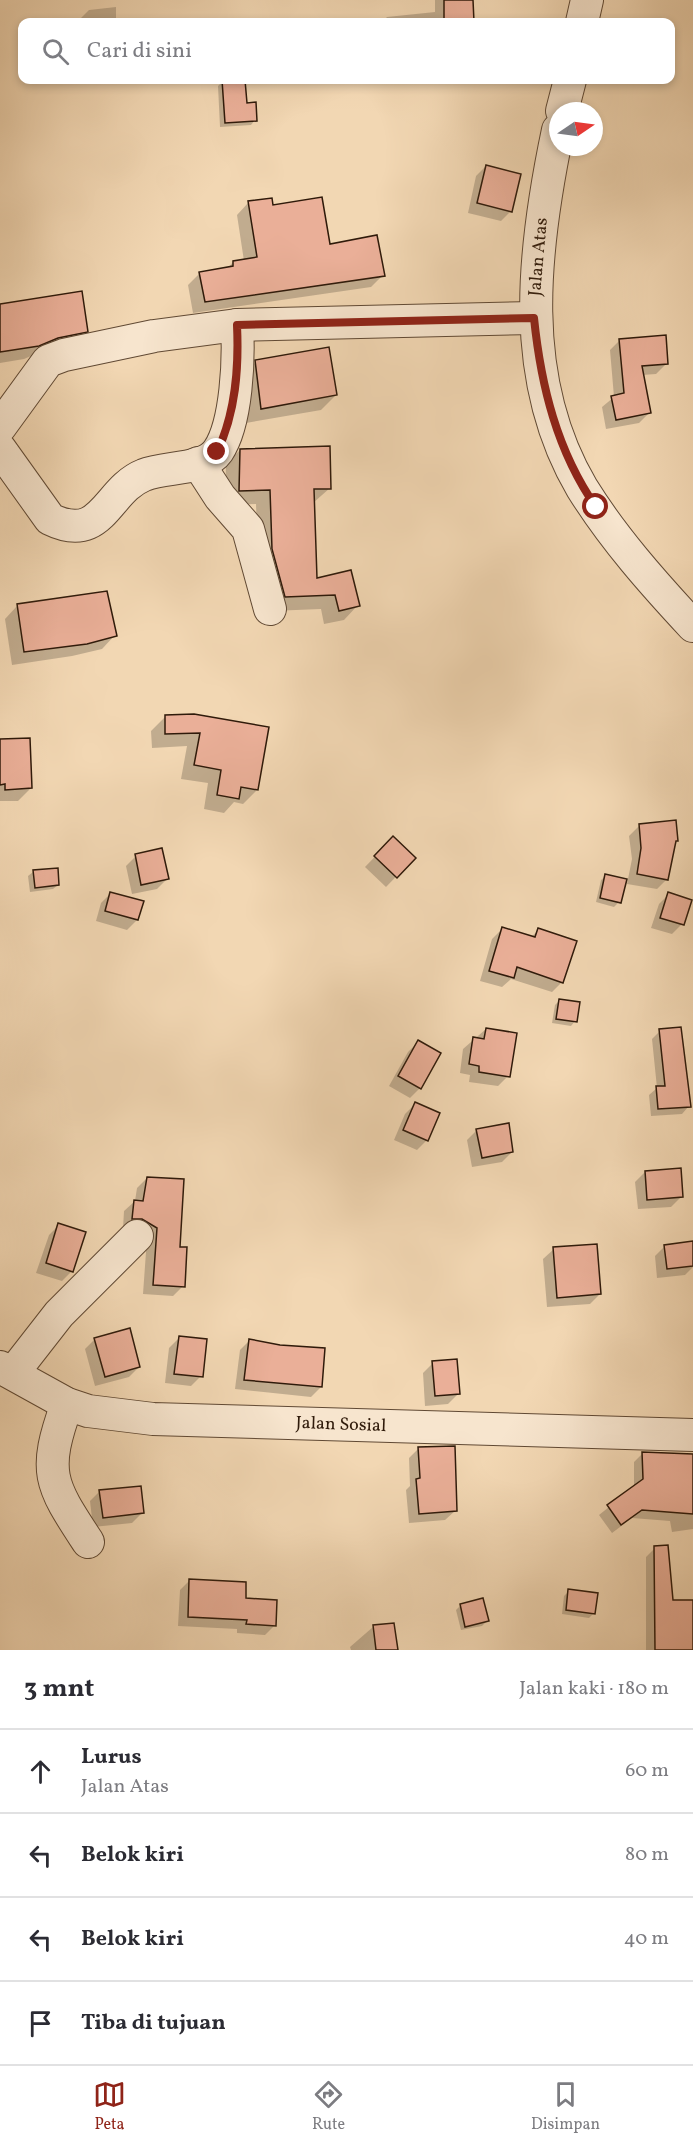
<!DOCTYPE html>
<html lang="id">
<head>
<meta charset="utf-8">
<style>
  body { margin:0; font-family:Vollkorn,serif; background:#f2f2f3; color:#2b2b33 }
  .compass { position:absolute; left:549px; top:102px; width:54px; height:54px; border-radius:50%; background:#fff; box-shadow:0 3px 9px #0003; rotate:77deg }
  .stop { position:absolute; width:18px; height:18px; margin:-14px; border:4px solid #8f2418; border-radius:50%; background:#fff }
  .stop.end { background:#8f2418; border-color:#fff; box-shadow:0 2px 6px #0008 }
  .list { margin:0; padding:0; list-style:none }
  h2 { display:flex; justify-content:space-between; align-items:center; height:78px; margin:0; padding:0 24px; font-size:26px }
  h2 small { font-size:20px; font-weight:400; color:#7c7c81 }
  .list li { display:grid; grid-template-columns:39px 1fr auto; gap:18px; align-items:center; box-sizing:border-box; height:84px; padding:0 24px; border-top:2px solid #e1e1e2 }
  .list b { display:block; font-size:22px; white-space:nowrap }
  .list p { margin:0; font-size:20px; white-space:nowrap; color:#7c7c81 }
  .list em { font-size:20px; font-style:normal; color:#7c7c81 }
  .icon { flex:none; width:33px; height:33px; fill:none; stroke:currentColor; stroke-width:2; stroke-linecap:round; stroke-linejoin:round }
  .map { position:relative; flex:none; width:693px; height:1650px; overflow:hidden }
  .search { position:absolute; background:#fff; box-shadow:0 3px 9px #0003; left:18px; right:18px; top:18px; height:66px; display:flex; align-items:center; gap:15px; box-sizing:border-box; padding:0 21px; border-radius:12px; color:#7c7c81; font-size:22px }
  .sheet { height:414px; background:#fff }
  nav { display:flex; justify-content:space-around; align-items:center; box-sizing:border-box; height:84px; border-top:2px solid #e1e1e2; background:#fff; font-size:16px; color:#7c7c81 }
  nav a { display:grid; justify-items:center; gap:3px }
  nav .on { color:#8f2418 }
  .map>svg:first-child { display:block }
  .shadow { fill:#0003 }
  .building { fill:#eaaf98; stroke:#2f1a0a; stroke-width:1.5 }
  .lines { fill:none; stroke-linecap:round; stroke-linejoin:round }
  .minor-casing { stroke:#604934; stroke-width:34 }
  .minor { stroke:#f7e5ce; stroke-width:32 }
  .route { stroke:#8f2418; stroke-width:8 }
  .labels { text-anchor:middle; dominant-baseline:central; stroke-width:6; stroke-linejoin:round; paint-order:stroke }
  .street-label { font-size:18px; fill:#2f1a0a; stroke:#f7e5ce }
</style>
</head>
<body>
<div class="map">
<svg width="693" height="1650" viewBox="0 0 693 1650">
  <rect width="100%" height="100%" fill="#f2d7b3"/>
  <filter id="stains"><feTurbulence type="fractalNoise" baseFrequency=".00333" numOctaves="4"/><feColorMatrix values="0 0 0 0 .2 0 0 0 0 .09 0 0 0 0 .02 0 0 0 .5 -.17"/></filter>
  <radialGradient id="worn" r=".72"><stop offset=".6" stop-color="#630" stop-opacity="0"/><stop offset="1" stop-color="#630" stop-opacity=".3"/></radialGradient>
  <!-- shadow -->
  <g class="shadow">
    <polygon points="435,0 472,0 472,22 382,22 387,17 435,12"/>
    <polygon points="116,7 116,22 79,22 79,20 89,10"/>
    <polygon points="244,80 246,104 255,120 251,125 220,127 218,86 223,81"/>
    <polygon points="486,166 511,211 501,221 468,213 476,176"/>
    <polygon points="248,203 272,207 329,246 383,275 371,287 193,313 188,285 199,274 228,268 233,262 244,261 237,215"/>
    <polygon points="0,305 86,331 73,344 43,351 24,359 0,363"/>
    <polygon points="620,340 666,364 656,374 642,375 649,413 639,423 606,429 602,407 614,397 610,350"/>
    <polygon points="256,362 336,395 321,410 246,423 241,376"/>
    <polygon points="240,450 330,488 313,503 316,580 358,605 344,620 324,624 321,609 271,611 258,564 256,504 225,505 226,464"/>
    <polygon points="18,605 115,635 102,649 72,656 12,665 5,619"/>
    <polygon points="194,716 257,790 243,804 234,802 224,813 204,809 208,783 181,779 187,746 152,748 151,731 165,717"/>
    <polygon points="0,743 31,788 18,801 0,801"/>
    <polygon points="639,826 677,840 674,843 667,879 657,889 627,884 632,859 629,836"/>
    <polygon points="393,838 414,858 386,887 365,867"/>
    <polygon points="136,856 167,879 157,889 132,894 126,866"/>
    <polygon points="33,872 58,885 53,889 30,892 28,876"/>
    <polygon points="606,876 619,902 614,907 596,902 601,880"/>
    <polygon points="111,893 137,920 127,930 96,921 101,903"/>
    <polygon points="669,894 682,924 672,934 651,928 659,904"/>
    <polygon points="502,929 531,937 539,930 562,982 552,992 511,979 502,987 480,981 492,939"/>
    <polygon points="560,1000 575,1021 571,1026 552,1023 555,1005"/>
    <polygon points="486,1029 508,1076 498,1086 469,1082 470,1075 460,1073 463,1049"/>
    <polygon points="660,1031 689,1106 682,1114 651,1116 649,1095 657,1088 652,1039"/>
    <polygon points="418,1042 420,1088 410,1098 389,1086 408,1052"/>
    <polygon points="415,1104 427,1140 417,1150 394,1140 405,1114"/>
    <polygon points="477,1130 512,1152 502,1162 472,1167 467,1140"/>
    <polygon points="645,1172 681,1197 671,1207 638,1209 635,1182"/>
    <polygon points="147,1178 178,1248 183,1286 173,1296 143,1294 147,1238 123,1228 124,1211 135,1201 137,1188"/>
    <polygon points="59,1225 72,1271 62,1281 36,1273 49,1235"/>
    <polygon points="693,1243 693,1267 685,1275 657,1278 655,1256 665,1246"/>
    <polygon points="554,1249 600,1294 590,1304 547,1307 543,1259"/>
    <polygon points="179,1338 201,1376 191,1386 165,1383 169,1348"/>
    <polygon points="95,1339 139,1367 129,1377 95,1386 85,1349"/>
    <polygon points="250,1340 321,1387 311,1397 235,1389 240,1350"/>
    <polygon points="433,1363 458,1394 448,1404 425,1406 423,1373"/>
    <polygon points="419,1448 456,1510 445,1520 409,1523 406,1490 410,1486 409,1458"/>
    <polygon points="643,1453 693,1456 693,1529 672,1532 670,1521 632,1518 612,1533 599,1515 634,1487 634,1462"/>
    <polygon points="100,1491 142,1513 132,1523 93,1527 90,1501"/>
    <polygon points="655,1548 672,1601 693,1601 693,1650 646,1650 646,1557"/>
    <polygon points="190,1580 244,1600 275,1625 265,1635 237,1633 237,1629 178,1626 180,1590"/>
    <polygon points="569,1591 594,1613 589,1618 562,1614 564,1596"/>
    <polygon points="461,1605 487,1621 482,1626 461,1630 456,1610"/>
    <polygon points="373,1627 396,1650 351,1650 350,1647"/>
  </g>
  <!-- building -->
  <g class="building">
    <polygon points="444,0 473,0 474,22 444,22"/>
    <polygon points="222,80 245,80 247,103 256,102 257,121 225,123"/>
    <polygon points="486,165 521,174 512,212 477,203"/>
    <polygon points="322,197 330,244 377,235 385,276 205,302 199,272 233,266 233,261 257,257 248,201 272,198 273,205"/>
    <polygon points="82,291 88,332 58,338 39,346 0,352 0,304"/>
    <polygon points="666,335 668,364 642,366 651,413 616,420 611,396 624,393 619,339"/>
    <polygon points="329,347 337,395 261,409 255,360"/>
    <polygon points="330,446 331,489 314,489 317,578 351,570 360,606 339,611 335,595 285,597 272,549 270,490 239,491 240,449"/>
    <polygon points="107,591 117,636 87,644 24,652 17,604"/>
    <polygon points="194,714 269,727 258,790 241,787 239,799 217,795 221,770 194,765 200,733 165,734 165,715"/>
    <polygon points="30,738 32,788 5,790 5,784 0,785 0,739"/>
    <polygon points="676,820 678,841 676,841 668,880 637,874 641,848 639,824"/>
    <polygon points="393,836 416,858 397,878 374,856"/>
    <polygon points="162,848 169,879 141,885 135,854"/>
    <polygon points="58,868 59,885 35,888 33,870"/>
    <polygon points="605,874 627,879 621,903 600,898"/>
    <polygon points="110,892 144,901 138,920 105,911"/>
    <polygon points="668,892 692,900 684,925 660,918"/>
    <polygon points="502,927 535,937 538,928 577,941 563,983 517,967 514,978 489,971"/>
    <polygon points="559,999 580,1002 577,1022 556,1019"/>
    <polygon points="681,1027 691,1107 658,1109 656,1086 665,1086 659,1029"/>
    <polygon points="486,1028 517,1033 510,1077 479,1072 479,1066 469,1064 473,1037 484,1039"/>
    <polygon points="418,1040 441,1053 421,1089 398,1076"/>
    <polygon points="415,1102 440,1113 428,1141 403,1130"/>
    <polygon points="509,1123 513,1152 482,1158 476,1129"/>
    <polygon points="681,1168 683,1197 647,1200 645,1171"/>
    <polygon points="147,1177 184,1179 180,1247 187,1247 185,1287 153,1285 157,1228 142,1219 132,1219 134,1200 143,1201"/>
    <polygon points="58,1223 86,1232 73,1272 46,1263"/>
    <polygon points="693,1241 693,1266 667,1269 664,1245"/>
    <polygon points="597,1244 601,1294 557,1298 553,1247"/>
    <polygon points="130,1328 140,1367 105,1377 94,1338"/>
    <polygon points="179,1336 207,1339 203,1377 174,1374"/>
    <polygon points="249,1339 280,1345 325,1348 322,1387 244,1380"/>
    <polygon points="457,1359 460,1394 435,1396 432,1361"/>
    <polygon points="455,1446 457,1511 419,1514 416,1479 420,1478 418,1447"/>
    <polygon points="642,1452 693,1454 693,1514 642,1510 621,1525 607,1505 643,1479"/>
    <polygon points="141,1486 144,1513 103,1518 99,1490"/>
    <polygon points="668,1545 673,1600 693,1600 693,1650 655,1650 654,1546"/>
    <polygon points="189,1579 246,1582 246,1598 277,1600 276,1626 246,1624 247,1620 188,1617"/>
    <polygon points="568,1589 598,1593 595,1614 566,1610"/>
    <polygon points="483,1598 489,1621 465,1627 460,1604"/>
    <polygon points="394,1623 398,1650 376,1650 373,1625"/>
  </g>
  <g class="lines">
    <defs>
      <g id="minor">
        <polyline points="582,22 587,0"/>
        <polyline points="562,111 570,80"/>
        <path d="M 558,130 C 533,249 517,378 582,488 C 613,538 653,583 693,626"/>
        <polyline points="0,427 48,361 64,355 154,336 237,325 534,318"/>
        <path d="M 0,449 L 50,519 C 103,545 106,490 144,475 C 165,466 204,471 218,451 C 237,423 239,358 237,325"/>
        <polyline points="198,463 220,497 248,529 270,609"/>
        <polyline points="0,1367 67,1404 88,1411 153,1419 693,1435"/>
        <polyline points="13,1373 59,1314 137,1236"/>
        <path d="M 67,1404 C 42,1473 50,1484 88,1542"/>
      </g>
    </defs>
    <!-- minor casing -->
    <use href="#minor" class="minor-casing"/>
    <!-- minor -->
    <use href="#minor" class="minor"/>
  </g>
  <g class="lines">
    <!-- route -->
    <path class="route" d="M 217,452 C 236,412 239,368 237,325 L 534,318 C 541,386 557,451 596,507"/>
  </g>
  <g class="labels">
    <!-- street labels -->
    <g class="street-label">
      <text transform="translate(539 257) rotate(-85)">Jalan Atas</text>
      <text transform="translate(341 1425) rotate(2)">Jalan Sosial</text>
    </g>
  </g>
  <rect width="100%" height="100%" filter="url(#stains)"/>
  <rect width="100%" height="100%" fill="url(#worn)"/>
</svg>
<svg class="compass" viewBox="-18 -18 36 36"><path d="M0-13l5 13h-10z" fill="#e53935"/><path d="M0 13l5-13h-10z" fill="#7c7c81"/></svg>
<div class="stop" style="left:596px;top:507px"></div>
<div class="stop end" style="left:217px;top:452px"></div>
<div class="search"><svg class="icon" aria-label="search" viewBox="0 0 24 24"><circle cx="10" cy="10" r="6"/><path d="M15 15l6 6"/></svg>Cari di sini</div>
</div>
<section class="sheet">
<h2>3 mnt<small>Jalan kaki · 180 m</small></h2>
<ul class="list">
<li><svg class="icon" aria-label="ahead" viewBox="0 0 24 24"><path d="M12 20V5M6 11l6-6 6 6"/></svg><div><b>Lurus</b><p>Jalan Atas</p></div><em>60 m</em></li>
<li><svg class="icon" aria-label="left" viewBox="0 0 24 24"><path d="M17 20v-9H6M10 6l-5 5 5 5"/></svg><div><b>Belok kiri</b></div><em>80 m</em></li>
<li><svg class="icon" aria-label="left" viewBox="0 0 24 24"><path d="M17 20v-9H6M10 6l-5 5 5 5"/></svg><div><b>Belok kiri</b></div><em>40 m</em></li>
<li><svg class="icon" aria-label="arrive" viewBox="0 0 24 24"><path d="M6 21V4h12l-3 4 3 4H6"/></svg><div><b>Tiba di tujuan</b></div></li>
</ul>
</section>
<nav>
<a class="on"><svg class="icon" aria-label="map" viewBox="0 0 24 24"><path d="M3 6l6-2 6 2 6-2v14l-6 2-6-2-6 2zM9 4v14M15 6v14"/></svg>Peta</a>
<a><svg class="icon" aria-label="directions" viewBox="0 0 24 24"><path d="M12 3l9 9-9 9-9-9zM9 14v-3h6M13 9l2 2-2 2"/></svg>Rute</a>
<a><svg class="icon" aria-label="saved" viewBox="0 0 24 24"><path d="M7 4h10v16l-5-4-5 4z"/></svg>Disimpan</a>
</nav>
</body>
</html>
